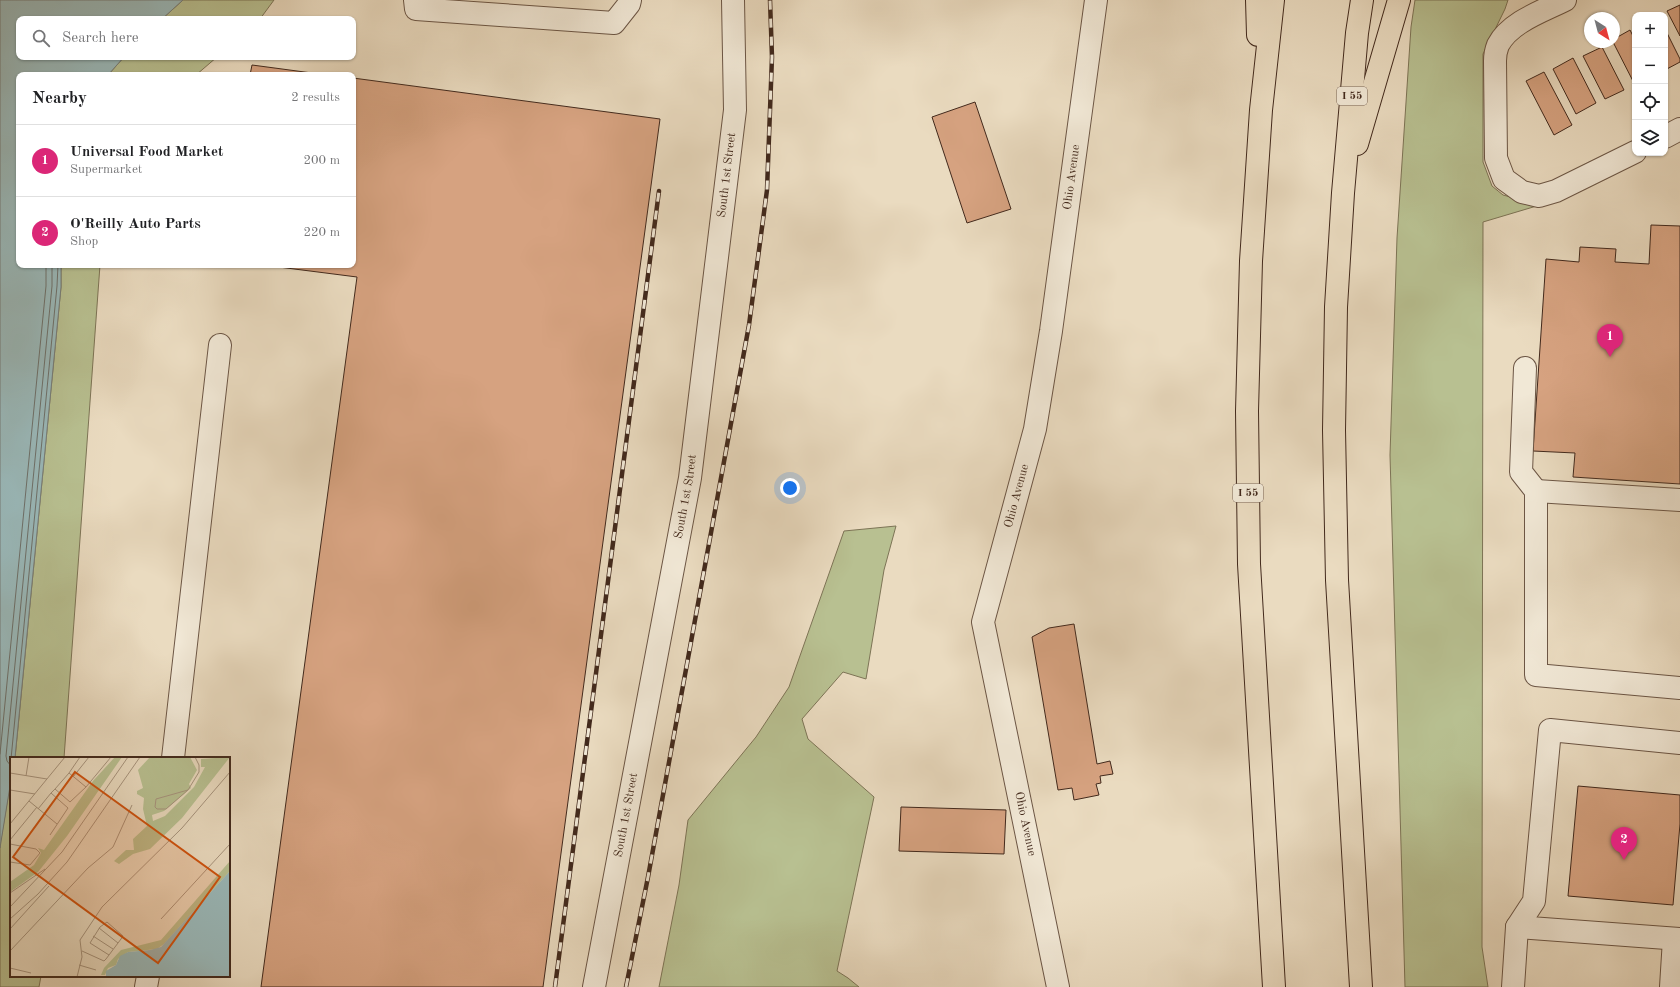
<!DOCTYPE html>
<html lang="en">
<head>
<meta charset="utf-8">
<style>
  body { margin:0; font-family:"Old Standard TT",serif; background:#f2f2f2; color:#202124 }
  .controls { position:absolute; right:12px; top:12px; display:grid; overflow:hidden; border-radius:8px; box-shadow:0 1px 3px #0004 }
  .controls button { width:36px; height:36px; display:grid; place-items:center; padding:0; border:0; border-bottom:1px solid #e0e0e0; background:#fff; color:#202124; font:20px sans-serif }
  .compass { position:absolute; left:1584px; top:12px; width:36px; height:36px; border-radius:50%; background:#fff; box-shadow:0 1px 3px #0004; rotate:144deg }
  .you { position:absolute; left:790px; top:488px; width:14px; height:14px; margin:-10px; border:3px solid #fff; border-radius:50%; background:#1a73e8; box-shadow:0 0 0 6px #1a73e833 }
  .badge { display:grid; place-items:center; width:26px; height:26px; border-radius:50%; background:#db2777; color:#fff; font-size:13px; font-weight:700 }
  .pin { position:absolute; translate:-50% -33px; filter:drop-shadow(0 1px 2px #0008) }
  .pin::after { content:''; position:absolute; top:21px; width:14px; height:12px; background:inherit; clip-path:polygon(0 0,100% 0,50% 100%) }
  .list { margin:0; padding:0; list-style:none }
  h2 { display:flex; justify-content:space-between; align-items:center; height:52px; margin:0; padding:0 16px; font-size:17px }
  h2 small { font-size:13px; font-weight:400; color:#757577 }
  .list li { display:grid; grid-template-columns:26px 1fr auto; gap:12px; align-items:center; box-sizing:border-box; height:72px; padding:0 16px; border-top:1px solid #e0e0e0 }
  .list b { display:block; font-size:15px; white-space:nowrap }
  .list p { margin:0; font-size:13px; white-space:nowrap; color:#757577 }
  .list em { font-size:13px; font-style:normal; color:#757577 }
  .icon { flex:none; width:22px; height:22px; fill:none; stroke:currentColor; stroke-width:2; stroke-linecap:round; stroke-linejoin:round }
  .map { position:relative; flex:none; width:1680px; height:987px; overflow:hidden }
  .search { position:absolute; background:#fff; box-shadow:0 1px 3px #0004; left:16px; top:16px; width:340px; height:44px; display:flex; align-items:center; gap:10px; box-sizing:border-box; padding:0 14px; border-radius:8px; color:#757577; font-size:15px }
  .panel { position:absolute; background:#fff; box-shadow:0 1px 3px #0004; left:16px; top:72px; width:340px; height:196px; border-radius:8px }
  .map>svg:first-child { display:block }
  .green { fill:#b8c091; stroke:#7d7456 }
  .water { fill:#9ab9ba; stroke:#777f7b }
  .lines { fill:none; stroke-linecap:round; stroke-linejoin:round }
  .shore { stroke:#6e716b; stroke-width:1 }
  .building { fill:#d6a280; stroke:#42291c }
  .minor-casing { stroke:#6c5645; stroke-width:24 }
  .highway-casing { stroke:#42291c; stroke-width:24 }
  .minor { stroke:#f1e8d6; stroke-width:22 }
  .highway { stroke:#eadbc0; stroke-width:22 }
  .rail-casing { stroke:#42291c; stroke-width:4.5 }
  .rail { stroke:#f1e8d6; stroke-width:3; stroke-dasharray:9; stroke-linecap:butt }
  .labels { text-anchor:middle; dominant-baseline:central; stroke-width:3; stroke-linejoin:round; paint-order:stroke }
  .shield { fill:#f1e8d6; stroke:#766254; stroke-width:1 }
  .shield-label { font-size:11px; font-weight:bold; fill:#42291c }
  .street-label { font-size:12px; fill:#42291c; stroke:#f1e8d6 }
  .inset-road { fill:none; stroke:#a7947e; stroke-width:1 }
  .view { fill:#cf520e; fill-opacity:0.15; stroke:#cf520e; stroke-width:2 }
  .inset-edge { fill:none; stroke:#42291c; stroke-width:2 }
</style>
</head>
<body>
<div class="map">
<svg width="1680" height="987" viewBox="0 0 1680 987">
  <rect width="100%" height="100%" fill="#eadbc0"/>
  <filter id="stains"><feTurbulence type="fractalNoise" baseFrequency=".005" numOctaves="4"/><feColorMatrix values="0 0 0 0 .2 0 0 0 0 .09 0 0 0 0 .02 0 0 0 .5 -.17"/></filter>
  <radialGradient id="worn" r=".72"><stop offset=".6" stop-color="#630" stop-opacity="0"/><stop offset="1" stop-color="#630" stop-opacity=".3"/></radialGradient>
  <!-- green -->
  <g class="green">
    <polygon points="183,0 274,0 260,19 162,19"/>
    <polygon points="1415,0 1508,0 1505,9 1483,54 1483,162 1492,186 1503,195 1540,205 1483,222 1482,947 1488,987 1405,987 1390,455 1397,238 1411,27"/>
    <polygon points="124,57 217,57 196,75 108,75"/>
    <polygon points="61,265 100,265 64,758 15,758 61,287"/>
    <polygon points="896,526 884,570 866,679 843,672 802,719 808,739 874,797 837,971 848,978 859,987 659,987 679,885 688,820 756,737 789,687 844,531"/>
    <polygon points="11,779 11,976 41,976 39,987 0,987 0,845"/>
  </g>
  <!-- water -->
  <polygon class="water" points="0,0 183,0 162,19 19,19 19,57 124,57 108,75 19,75 19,265 61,265 61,287 16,747 15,758 11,758 11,780 0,848"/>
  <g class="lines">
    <!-- shore -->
    <g class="shore">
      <polyline points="0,754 46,286 46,265"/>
      <polyline points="11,759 57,286 58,265"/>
      <polyline points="11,766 7,761 6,756 52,286 52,265"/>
    </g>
  </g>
  <!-- building -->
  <g class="building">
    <polygon points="1680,5 1680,36 1667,11"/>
    <polygon points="1665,29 1680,59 1680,62 1665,70"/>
    <polygon points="1630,30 1635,40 1635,85 1613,42 1614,39"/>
    <polygon points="1602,47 1624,90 1605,99 1583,56"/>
    <polygon points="1573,58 1596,103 1576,114 1553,69"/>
    <polygon points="252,65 327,75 250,75"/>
    <polygon points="1544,72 1572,125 1554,135 1526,81"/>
    <polygon points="353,78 660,119 543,987 261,987 357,277 263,265 353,265"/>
    <polygon points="975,102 1011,209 967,223 932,117"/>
    <polygon points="1651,225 1680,226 1680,484 1573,477 1575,453 1533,451 1546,259 1579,262 1580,247 1616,249 1615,262 1649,264"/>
    <polygon points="1074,624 1097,764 1110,761 1113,774 1100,776 1101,783 1096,784 1099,795 1074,800 1072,788 1058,790 1032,637 1049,628"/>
    <polygon points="1578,786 1680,795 1680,824 1673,905 1568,896"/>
    <polygon points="901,807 1006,810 1004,854 899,851"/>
  </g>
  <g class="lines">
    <defs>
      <g id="minor">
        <polyline points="415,0 416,9 614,23 629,4 630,0"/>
        <path d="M 1565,0 C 1543,11 1510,22 1498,45 C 1496,50 1495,56 1495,61 L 1496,158 L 1504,179 L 1522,192 L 1539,196 L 1556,191 L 1635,152"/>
        <polyline points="1665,137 1680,129"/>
        <polyline points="1525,368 1521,472 1536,491 1536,675 1680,688"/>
        <polyline points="1536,491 1680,500"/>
        <polyline points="1680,743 1550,730 1534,901 1517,927 1680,939"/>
        <polyline points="173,758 220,345"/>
        <polyline points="146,987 148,976"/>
        <path id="s1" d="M 594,987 L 690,478 L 735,110 L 733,0"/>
        <path id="s2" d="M 1058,987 L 983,622 L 1035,429 L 1051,331 L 1096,0"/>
        <polyline points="1513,987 1517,927"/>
        <polyline points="1671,987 1674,939"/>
      </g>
      <g id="highway">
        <polyline points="1257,0 1258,35"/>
        <polyline points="1273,0 1261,110 1251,261 1247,411 1249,564 1274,987"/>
        <polyline points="1357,144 1399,0"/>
        <polyline points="1361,987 1337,580 1334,430 1336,307 1343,193 1357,33 1362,0"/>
      </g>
    </defs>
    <!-- minor casing -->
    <use href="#minor" class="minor-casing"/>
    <!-- highway casing -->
    <use href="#highway" class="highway-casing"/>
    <!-- minor -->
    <use href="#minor" class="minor"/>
    <!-- highway -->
    <use href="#highway" class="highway"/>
    <defs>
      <g id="rail">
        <polyline points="555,987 659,191"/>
        <polyline points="626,987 648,877 749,325 767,190 772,57 770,0"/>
      </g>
    </defs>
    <!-- rail casing -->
    <use href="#rail" class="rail-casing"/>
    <!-- rail -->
    <use href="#rail" class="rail"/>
  </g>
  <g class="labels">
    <!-- shield labels -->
    <g class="shield">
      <rect x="1337" y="87" width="30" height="18" rx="3"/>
      <rect x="1233" y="484" width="30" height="18" rx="3"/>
    </g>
    <g class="shield-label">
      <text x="1352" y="96">I 55</text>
      <text x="1248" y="493">I 55</text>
    </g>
    <!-- street labels -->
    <g class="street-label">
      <text stroke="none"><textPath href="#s1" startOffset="823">South 1st Street</textPath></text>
      <text stroke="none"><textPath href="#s2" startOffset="827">Ohio Avenue</textPath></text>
      <text stroke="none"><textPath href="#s1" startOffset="499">South 1st Street</textPath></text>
      <text stroke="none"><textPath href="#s2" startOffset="503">Ohio Avenue</textPath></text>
      <text stroke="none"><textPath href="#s1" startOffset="175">South 1st Street</textPath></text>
      <text transform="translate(1025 824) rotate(78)">Ohio Avenue</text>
    </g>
  </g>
  <!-- overview -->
  <g transform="translate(10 757)">
    <rect width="220" height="220" fill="#eadbc0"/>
    <path d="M 105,0 L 112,0 L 57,79 L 28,115 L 0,135 L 0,125 L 24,108 L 31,96 L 28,91 L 34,93 L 83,24 ZM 140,0 L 180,0 L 187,13 L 179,27 L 181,31 L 154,54 L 142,58 L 143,64 L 155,59 L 184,30 L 195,10 L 191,10 L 191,2 L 220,0 L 172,61 L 140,92 L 123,97 L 109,107 L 104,104 L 116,93 L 124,93 L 123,82 L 137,69 L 133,52 L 134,41 L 127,37 L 127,34 L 133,31 L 128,13 ZM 220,104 L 220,114 L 154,187 L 147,192 L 118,195 L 108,202 L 106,208 L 98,211 L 95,218 L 91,218 L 94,211 L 111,193 L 151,183 Z" fill="#b8c091"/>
    <path d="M 220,114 L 220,220 L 96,220 L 96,214 L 106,208 L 110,199 L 118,195 L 140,193 L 151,190 Z" fill="#9ab9ba"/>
    <path class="inset-road" d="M 0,16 L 37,22M 16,19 L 19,0M 63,20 L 79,0M 76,30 L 101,0M 45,32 L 59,16M 0,33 L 25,37M 178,33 L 146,42 L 145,50 L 147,52 L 156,52 L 178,33 L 189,15 L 189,8 L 185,0M 19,44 L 47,67M 28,52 L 41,36M 0,67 L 55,0M 40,78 L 58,51 L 41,36 L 45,32 L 60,45 L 76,30 L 59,16 L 70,0M 0,83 L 27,50M 0,87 L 26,92 L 30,96 L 20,108 L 0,105M 0,136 L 35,112M 0,150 L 52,95 L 118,0M 0,162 L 28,137 L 57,105 L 130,0M 151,162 L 220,87M 89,171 L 108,186M 0,172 L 39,129M 83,179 L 103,192M 0,194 L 78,111 L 103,90 L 122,48M 72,194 L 94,204 L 96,202 L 111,182 L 113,179 L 97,165 L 90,170 L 80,186 L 99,198M 69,208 L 86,213M 0,211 L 21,216M 67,220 L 72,200 L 70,183 L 92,150 L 172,71 L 220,15"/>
    <path class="view" d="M 65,15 L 210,120 L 148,206 L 3,100 Z"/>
    <rect width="220" height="220" class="inset-edge"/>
  </g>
  <rect width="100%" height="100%" filter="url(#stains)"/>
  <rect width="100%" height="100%" fill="url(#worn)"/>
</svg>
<div class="controls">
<button>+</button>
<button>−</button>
<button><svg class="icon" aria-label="locate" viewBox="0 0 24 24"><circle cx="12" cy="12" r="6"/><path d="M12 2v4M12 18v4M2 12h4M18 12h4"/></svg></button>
<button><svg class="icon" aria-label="layers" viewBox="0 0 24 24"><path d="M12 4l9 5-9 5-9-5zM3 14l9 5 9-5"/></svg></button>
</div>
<svg class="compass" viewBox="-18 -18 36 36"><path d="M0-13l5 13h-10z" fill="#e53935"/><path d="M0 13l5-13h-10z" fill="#757577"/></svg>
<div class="you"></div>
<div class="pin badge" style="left:1610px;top:357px">1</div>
<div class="pin badge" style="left:1624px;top:860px">2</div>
<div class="search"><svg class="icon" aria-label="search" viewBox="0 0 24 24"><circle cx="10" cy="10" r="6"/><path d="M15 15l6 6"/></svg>Search here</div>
<section class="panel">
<h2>Nearby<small>2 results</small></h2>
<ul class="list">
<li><span class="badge">1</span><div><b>Universal Food Market</b><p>Supermarket</p></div><em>200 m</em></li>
<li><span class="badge">2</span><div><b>O'Reilly Auto Parts</b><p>Shop</p></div><em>220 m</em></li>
</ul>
</section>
</div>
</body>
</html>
